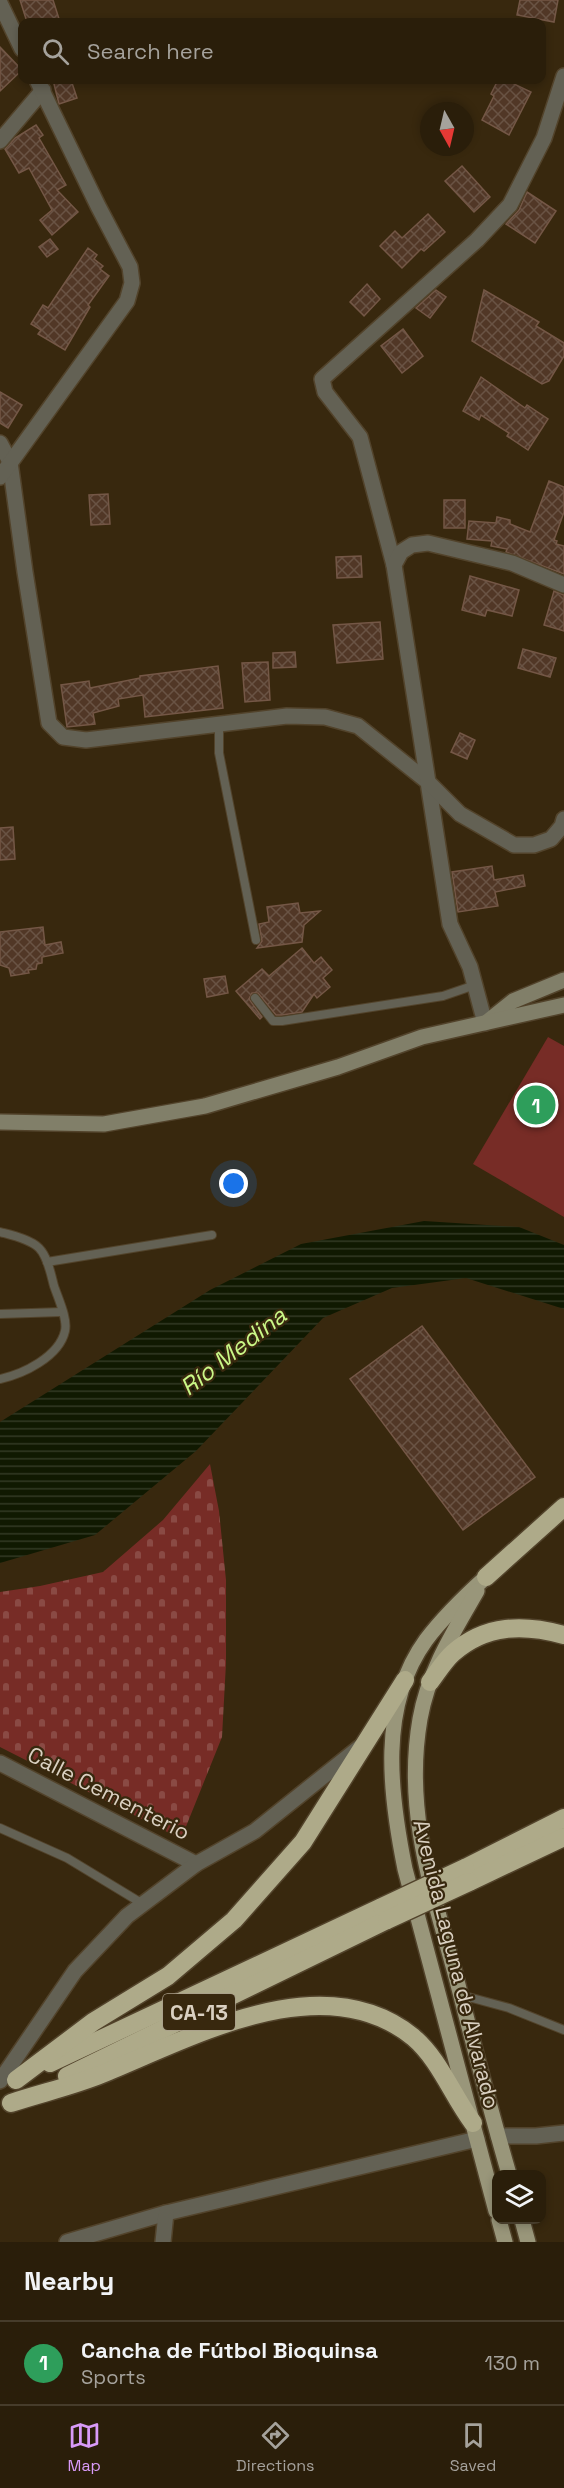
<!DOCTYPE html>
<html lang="en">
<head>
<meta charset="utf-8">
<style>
  body { margin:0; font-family:"Space Grotesk",sans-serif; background:#362b18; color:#f1f3f6 }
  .controls { position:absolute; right:18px; bottom:18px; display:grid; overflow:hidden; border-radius:12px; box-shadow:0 3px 9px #0003 }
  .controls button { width:54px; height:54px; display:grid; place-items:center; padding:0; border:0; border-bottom:2px solid #463c2b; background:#2a1e0a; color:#f1f3f6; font:30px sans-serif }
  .compass { position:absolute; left:420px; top:102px; width:54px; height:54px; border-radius:50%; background:#2a1e0a; box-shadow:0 3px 9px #0003; rotate:172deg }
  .you { position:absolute; left:234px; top:1184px; width:21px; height:21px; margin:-15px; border:4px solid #fff; border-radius:50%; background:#1a73e8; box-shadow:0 0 0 9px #1a73e833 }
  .badge { display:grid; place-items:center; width:39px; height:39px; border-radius:50%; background:#d89af8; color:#fff; font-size:20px; font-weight:700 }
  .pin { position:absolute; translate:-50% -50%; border:3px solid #fff; box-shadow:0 2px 6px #0006 }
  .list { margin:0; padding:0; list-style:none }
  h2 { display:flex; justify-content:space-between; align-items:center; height:78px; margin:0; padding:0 24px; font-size:26px }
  h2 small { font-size:20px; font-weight:400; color:#a5a29c }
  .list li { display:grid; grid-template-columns:39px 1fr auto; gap:18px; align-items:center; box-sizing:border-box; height:84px; padding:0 24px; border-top:2px solid #463c2b }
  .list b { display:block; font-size:22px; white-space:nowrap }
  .list p { margin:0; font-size:20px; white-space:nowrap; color:#a5a29c }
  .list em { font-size:20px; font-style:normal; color:#a5a29c }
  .icon { flex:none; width:33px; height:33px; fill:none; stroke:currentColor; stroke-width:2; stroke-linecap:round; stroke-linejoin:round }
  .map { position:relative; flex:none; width:564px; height:2242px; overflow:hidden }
  .search { position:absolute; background:#2a1e0a; box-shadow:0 3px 9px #0003; left:18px; right:18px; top:18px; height:66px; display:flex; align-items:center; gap:15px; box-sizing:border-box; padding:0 21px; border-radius:12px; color:#a5a29c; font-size:22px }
  .sheet { height:162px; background:#2a1e0a }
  nav { display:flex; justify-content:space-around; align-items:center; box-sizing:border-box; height:84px; border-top:2px solid #463c2b; background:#2a1e0a; font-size:16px; color:#a5a29c }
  nav a { display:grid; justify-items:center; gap:3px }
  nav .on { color:#d89af8 }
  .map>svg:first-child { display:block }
  .cemetery { fill:url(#cemetery-stones) }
  .pitch { fill:#772c26 }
  .water { fill:url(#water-rules) }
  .building { fill:url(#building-cross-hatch); stroke:#745746; stroke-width:1.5 }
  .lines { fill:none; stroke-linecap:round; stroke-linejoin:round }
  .lane-casing { stroke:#52432b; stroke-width:10 }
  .street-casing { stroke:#52432b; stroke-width:18 }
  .secondary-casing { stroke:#52432b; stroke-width:18 }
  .primary-casing { stroke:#52432b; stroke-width:18 }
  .highway-casing { stroke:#52432b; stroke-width:21 }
  .lane { stroke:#636154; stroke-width:8 }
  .street { stroke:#636154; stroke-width:15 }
  .secondary { stroke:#817f69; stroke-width:15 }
  .primary { stroke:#99967a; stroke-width:15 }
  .highway { stroke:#aeaa89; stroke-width:18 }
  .highway-bridge-casing { stroke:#52432b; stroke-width:21; stroke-linecap:butt }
  .highway-bridge { stroke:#aeaa89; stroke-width:18 }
  .labels { text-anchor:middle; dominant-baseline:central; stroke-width:4.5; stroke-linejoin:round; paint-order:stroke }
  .shield { fill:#38280e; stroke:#a99e8b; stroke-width:1.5 }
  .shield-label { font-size:21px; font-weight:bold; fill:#dad0c1 }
  .street-label { font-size:22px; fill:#dad0c1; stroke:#38280e }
  .water-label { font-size:24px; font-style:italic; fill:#caf787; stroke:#38280e }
</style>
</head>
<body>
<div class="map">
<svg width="564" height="2242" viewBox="0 0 564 2242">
  <defs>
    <pattern id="cemetery-stones" width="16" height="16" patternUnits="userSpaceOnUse" patternTransform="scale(1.5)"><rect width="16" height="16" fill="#772c26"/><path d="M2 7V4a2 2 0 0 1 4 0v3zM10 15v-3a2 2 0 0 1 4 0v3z" fill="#8a4a44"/></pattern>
    <pattern id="water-rules" width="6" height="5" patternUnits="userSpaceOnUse" patternTransform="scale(1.5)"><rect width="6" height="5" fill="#101901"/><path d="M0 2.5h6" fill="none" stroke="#323924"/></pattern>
    <pattern id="building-cross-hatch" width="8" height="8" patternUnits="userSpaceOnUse" patternTransform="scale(1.5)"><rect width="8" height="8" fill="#513726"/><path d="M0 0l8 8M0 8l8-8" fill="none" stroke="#695344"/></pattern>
  </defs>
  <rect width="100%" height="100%" fill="#38280e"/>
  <!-- cemetery -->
  <polygon class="cemetery" points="210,1464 219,1511 226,1580 226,1663 222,1737 181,1839 0,1747 0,1592 40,1586 103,1572 163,1520"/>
  <!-- pitch -->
  <polygon class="pitch" points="548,1037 564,1046 564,1217 473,1164"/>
  <!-- water -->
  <polygon class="water" points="424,1221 519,1227 564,1245 564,1309 466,1278 392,1288 323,1318 196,1451 95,1535 0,1563 0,1422 210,1290 301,1244"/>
  <!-- building -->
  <g class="building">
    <polygon points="20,0 53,0 60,22 27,22"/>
    <polygon points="520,0 558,0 554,22 517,15"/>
    <polygon points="0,47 22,70 0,91"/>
    <polygon points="53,80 71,80 77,98 59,104"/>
    <polygon points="498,80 506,80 531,92 509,135 482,120 494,96 491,94"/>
    <polygon points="36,125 43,135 39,138 66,185 57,190 78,212 52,235 40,220 52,210 29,168 19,173 5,149 15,138"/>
    <polygon points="462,166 490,197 474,212 445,181"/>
    <polygon points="527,192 556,211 535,243 506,224 519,210"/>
    <polygon points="428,214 445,232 424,251 421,249 402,268 380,246 395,231 402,238"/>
    <polygon points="50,239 58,249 47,257 39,247"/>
    <polygon points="88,248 97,255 94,259 103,266 100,269 109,276 88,305 90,307 65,350 38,334 41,330 31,324 43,305 48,308"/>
    <polygon points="367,284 380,299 364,316 350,302"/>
    <polygon points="436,290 446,297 430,318 416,308"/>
    <polygon points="484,290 539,322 536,326 564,343 564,356 549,381 542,384 472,341"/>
    <polygon points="403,329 423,356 402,373 381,346"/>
    <polygon points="481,377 525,408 527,405 548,419 528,450 507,436 509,433 481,415 479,420 463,411"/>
    <polygon points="0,392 22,405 8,428 0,423"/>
    <polygon points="549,481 564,487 564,512 554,540 557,541 556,544 564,546 564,574 506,552 507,549 491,546 492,541 467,539 469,521 496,523 497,517 510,520 510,524 530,532"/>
    <polygon points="108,494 110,524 91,525 89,495"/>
    <rect x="444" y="500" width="21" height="28"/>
    <polygon points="361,556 362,577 337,578 336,557"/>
    <polygon points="470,576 519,590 512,616 487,610 485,616 462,610"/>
    <polygon points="554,591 564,595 564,631 544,625"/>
    <polygon points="380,622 383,659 337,663 333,625"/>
    <polygon points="523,649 556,658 550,677 518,668"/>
    <polygon points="295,652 296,667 273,668 273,653"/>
    <polygon points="268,662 270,700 245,702 242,663"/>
    <polygon points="218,666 223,708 145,717 143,695 118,699 119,706 93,713 95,724 67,727 61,685 89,681 90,688 140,678 140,676"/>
    <polygon points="460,733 475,740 467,759 451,752"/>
    <polygon points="13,827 15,859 0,860 0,828"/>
    <polygon points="492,866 494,880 523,875 525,886 495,892 498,906 458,912 452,872"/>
    <polygon points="298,903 300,913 320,911 304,925 302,942 257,948 262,941 259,924 269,922 267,907"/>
    <polygon points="43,927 45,945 61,942 63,953 42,957 42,963 37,964 36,969 28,970 29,973 11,976 9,968 0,965 0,932"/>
    <polygon points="302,948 314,963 321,957 332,970 323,978 330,987 317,998 314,994 302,1012 282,1015 276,1015 258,993 252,993 249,999 262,1017 260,1019 236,991 262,969 269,976"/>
    <polygon points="225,976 228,993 207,997 204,979"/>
    <polygon points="422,1326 535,1477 463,1530 350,1379"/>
  </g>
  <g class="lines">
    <defs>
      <g id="lane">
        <polyline points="219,724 219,753 256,940"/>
        <polyline points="255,998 273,1021 282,1021 443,996 475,985"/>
        <path d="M 0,1232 C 11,1235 30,1239 39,1248 C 48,1257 51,1275 54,1286 C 58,1298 68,1319 65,1331 C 59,1357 23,1374 0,1379"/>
        <polyline points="47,1262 212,1235"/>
        <polyline points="0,1314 62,1312"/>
        <polyline points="0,1828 67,1858 143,1904"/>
        <polyline points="461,1995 509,2008 564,2030"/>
      </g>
      <g id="street">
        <polyline points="0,3 22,49"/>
        <polyline points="0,141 43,90"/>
        <polyline points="0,443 10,462 25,572 49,723 63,737 86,740 287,716 325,717 358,726 428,782 450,924 470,967 485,1023"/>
        <polyline points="0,477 127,301 132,283 130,267 98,206 37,80"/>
        <polyline points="394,565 360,437 325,392 322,379 477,240 510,205 544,138 564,76"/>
        <polyline points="564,585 512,563 428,543 412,545 401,552 394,565 428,782 460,814 514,845 534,845 551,839 562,826 564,819"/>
        <polyline points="0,1763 196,1864"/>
        <polyline points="0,2081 75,1971 127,1916 196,1864 255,1831 360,1747"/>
        <polyline points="498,2136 536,2136 564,2133"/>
        <polyline points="67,2242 166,2213 477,2139"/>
        <polyline points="163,2242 166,2213"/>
      </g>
      <g id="secondary">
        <polyline points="488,1021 513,1001 564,980"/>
        <polyline points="0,1122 104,1124 205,1106 338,1067 422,1037 564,1005"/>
      </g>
      <g id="primary">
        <path d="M 486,1577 C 464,1597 444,1616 426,1640 C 378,1706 390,1795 405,1869 L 496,2211"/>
        <path d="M 477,1591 C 454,1631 428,1672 420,1719 C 404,1811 432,1889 456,1977 C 473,2043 490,2109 509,2174"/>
        <polyline points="499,2220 505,2242"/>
        <polyline points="522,2220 528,2242"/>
      </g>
      <g id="highway">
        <polyline points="486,1577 564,1507"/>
        <path d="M 430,1682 C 437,1673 444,1661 453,1653 C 486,1624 524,1624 564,1635"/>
        <polyline points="465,1868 564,1818"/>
        <polyline points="469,1882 564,1837"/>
        <polyline points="50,2063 382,1907"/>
        <polyline points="67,2076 387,1920"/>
        <polyline points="16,2080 93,2022 168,1976 234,1920 303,1842 405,1680"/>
        <path d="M 11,2103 C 41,2093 73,2086 102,2074 C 193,2037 323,1964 413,2037 C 440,2060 452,2095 473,2123"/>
      </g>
    </defs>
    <!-- lane casing -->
    <use href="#lane" class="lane-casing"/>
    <!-- street casing -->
    <use href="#street" class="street-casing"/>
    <!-- secondary casing -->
    <use href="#secondary" class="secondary-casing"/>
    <!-- primary casing -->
    <use href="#primary" class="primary-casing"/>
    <!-- highway casing -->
    <use href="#highway" class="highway-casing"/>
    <!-- lane -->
    <use href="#lane" class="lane"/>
    <!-- street -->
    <use href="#street" class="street"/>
    <!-- secondary -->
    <use href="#secondary" class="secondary"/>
    <!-- primary -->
    <use href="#primary" class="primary"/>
    <!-- highway -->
    <use href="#highway" class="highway"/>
    <defs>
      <g id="highway-bridge">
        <polyline points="382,1907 465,1868"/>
        <polyline points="387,1920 469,1882"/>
      </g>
    </defs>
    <!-- highway-bridge casing -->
    <use href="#highway-bridge" class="highway-bridge-casing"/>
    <!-- highway-bridge -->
    <use href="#highway-bridge" class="highway-bridge"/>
  </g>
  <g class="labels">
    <!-- shield labels -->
    <rect class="shield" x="163" y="1994" width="72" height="36" rx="4.5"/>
    <g class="shield-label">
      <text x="199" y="2012">CA-13</text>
    </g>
    <!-- street labels -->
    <g class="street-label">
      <text transform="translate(109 1793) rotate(27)">Calle Cementerio</text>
      <text transform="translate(457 1964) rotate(76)">Avenida Laguna de Alvarado</text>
    </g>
    <!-- water labels -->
    <g class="water-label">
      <text transform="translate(233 1351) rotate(-38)">Río Medina</text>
    </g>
  </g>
</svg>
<div class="controls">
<button><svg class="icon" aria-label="layers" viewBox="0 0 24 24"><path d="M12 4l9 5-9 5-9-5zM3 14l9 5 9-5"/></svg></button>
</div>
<svg class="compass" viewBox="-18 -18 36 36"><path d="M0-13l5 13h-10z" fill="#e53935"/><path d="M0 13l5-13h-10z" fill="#a5a29c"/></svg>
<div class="you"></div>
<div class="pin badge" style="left:536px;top:1105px;background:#2e9e5b">1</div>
<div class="search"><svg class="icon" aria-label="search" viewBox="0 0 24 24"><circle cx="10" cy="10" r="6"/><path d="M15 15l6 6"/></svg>Search here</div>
</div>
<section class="sheet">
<h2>Nearby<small></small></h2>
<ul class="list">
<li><span class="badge" style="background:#2e9e5b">1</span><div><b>Cancha de Fútbol Bioquinsa</b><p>Sports</p></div><em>130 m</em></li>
</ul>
</section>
<nav>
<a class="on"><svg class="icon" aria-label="map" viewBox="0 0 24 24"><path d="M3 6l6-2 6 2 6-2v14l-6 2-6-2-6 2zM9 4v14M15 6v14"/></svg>Map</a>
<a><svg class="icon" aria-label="directions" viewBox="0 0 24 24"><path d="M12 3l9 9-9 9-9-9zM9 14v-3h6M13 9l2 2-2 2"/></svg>Directions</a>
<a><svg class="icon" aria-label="saved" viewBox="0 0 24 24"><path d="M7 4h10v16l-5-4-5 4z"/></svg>Saved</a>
</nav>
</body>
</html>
